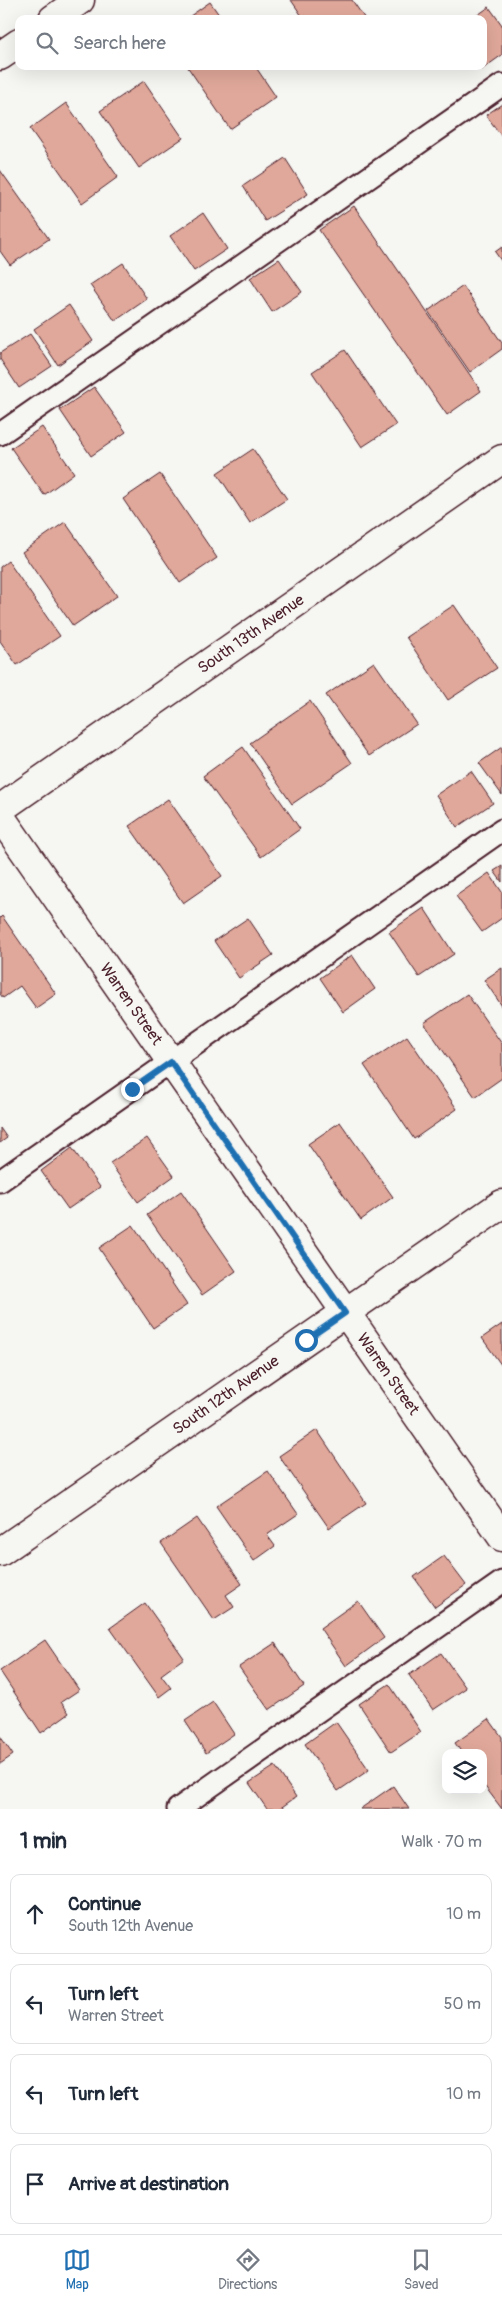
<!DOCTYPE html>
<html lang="en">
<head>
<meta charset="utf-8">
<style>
  body { margin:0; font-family:Pangolin,sans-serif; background:#f2f2f3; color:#1f2937 }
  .controls { position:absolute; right:15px; bottom:15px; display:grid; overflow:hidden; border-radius:10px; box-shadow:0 5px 20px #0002 }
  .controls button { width:45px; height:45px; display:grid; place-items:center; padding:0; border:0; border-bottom:1px solid #e0e1e3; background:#fff; color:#1f2937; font:25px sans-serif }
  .stop { position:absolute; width:15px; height:15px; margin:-11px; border:4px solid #1f6fb2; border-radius:50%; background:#fff }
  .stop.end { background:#1f6fb2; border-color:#fff; box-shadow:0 1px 5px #0008 }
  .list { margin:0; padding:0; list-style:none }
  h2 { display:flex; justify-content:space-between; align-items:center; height:65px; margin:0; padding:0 20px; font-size:21px }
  h2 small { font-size:16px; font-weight:400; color:#747a83 }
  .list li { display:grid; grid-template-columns:32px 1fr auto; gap:15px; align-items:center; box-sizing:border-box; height:80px; margin:0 10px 10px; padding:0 10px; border:1px solid #e0e1e3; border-radius:10px }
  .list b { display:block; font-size:19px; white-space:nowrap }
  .list p { margin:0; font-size:16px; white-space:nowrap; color:#747a83 }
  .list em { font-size:16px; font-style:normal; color:#747a83 }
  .icon { flex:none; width:28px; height:28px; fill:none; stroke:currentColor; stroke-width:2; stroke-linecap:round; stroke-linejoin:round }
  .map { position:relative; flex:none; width:502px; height:1809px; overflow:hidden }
  .search { position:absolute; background:#fff; box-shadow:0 5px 20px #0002; left:15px; right:15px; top:15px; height:55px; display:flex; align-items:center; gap:12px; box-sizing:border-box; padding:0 18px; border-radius:10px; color:#747a83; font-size:19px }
  .sheet { height:425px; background:#fff }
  nav { display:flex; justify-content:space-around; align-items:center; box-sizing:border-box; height:70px; border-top:1px solid #e0e1e3; background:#fff; font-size:14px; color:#747a83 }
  nav a { display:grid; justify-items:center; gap:2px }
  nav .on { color:#1f6fb2 }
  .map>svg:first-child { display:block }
  .building { fill:#e0a89a; stroke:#4a1f2b }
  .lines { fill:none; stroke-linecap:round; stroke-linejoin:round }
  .service-casing { stroke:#4a1f2b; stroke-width:25 }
  .minor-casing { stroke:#4a1f2b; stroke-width:31 }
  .service { stroke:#f6f6f2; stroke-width:21 }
  .minor { stroke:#f6f6f2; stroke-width:28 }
  .route { stroke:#1f6fb2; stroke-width:6 }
  .labels { text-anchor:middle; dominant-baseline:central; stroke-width:5; stroke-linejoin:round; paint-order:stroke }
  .street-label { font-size:16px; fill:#4a1f2b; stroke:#f6f6f2 }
</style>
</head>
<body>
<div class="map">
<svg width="502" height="1809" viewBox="0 0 502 1809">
  <rect width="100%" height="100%" fill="#f6f6f2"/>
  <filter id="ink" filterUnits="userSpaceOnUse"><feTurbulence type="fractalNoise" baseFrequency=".02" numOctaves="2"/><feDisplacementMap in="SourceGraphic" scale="10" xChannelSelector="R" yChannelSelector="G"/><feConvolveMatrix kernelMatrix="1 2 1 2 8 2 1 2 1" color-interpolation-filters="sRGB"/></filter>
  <g filter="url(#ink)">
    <!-- building -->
    <g class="building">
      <polygon points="291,0 352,0 365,19 304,19"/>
      <polygon points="210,2 222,19 186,19"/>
      <polygon points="489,7 502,25 502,55 481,70 479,66 483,66 483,19 472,19"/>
      <polygon points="187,66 255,66 276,97 230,129"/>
      <polygon points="144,81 183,138 139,168 100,111"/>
      <polygon points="66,103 118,177 82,203 30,129"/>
      <polygon points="502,104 502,137 486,115"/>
      <polygon points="285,158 308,194 265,221 243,186"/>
      <polygon points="0,170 49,239 10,265 0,251"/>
      <polygon points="354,206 481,391 447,415 319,230"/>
      <polygon points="203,213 227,249 194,271 170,236"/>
      <polygon points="502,247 502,262 495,252"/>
      <polygon points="279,259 302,292 272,312 250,278"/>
      <polygon points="123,263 147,299 115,321 90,285"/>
      <polygon points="463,286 502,343 502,349 470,372 428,311"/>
      <polygon points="69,305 93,341 58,365 34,329"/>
      <polygon points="30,334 52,366 19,388 0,359 0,353"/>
      <polygon points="345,350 396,425 362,447 312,372"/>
      <polygon points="94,387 126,432 91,456 60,410"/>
      <polygon points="42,427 74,473 44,495 11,448"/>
      <polygon points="253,449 287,499 250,523 217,473"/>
      <polygon points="160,474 217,558 180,583 123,499"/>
      <polygon points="65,522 117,596 73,626 22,552"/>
      <polygon points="8,561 60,636 17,665 0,641 0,567"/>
      <polygon points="454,605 497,668 448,700 406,637"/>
      <polygon points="374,662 417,724 369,756 326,695"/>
      <polygon points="310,701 352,763 292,804 250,743"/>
      <polygon points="243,747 300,829 261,857 203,776"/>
      <polygon points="502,747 502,795 479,763"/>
      <polygon points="471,771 493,803 457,827 436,795"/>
      <polygon points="168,799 222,876 183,903 129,826"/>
      <polygon points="502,866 502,882 494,871"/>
      <polygon points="489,873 502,892 502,918 482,932 456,896"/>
      <polygon points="424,908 454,954 419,977 389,932"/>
      <polygon points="2,916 56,994 36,1008 20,986 3,998 0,994 0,918"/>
      <polygon points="248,918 273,955 239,978 214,941"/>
      <polygon points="352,955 375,989 343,1012 320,978"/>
      <polygon points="502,968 502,1006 484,980"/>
      <polygon points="467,994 502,1044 502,1078 475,1097 424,1023"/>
      <polygon points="407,1036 457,1109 414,1139 364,1065"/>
      <polygon points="340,1122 393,1197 361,1220 308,1144"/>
      <polygon points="0,1128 7,1138 0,1143"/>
      <polygon points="147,1138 174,1176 138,1202 110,1163"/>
      <polygon points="72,1148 100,1187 68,1209 41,1171"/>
      <polygon points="181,1191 236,1271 202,1295 147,1215"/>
      <polygon points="133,1225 187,1305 153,1328 99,1248"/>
      <polygon points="502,1324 502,1366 482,1338"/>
      <polygon points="317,1430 366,1503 329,1528 279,1456"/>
      <polygon points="268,1471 298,1514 267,1535 275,1546 254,1561 216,1506"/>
      <polygon points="197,1518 242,1584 226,1595 234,1607 214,1620 161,1543"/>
      <polygon points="444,1556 466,1585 435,1607 414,1577"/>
      <polygon points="358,1601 384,1638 346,1666 320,1628"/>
      <polygon points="145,1603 184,1658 161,1675 171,1688 159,1697 110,1628"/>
      <polygon points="45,1640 79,1690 61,1702 69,1713 41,1733 0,1671"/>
      <polygon points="275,1643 304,1686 269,1710 239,1667"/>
      <polygon points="441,1653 466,1688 433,1710 409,1675"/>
      <polygon points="389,1684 421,1732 391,1752 359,1704"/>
      <polygon points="213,1702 234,1734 206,1753 185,1721"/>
      <polygon points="489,1719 502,1737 502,1809 483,1784 483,1753 462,1753 455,1743"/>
      <polygon points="336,1722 369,1770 338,1791 305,1744"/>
      <polygon points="0,1736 13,1755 0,1764"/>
      <polygon points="275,1766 296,1797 279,1809 267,1809 249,1783"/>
      <polygon points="393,1786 409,1809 360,1809"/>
    </g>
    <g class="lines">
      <defs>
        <g id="service">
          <polyline points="0,434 502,85"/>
          <polyline points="0,1181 502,830"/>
          <polyline points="178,1809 502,1582"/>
        </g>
        <g id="minor">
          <polyline points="53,19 80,0"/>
          <polyline points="0,56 19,43"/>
          <polyline points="0,809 502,459"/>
          <polyline points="0,816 502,1537"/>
          <polyline points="0,1552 502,1204"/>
        </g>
      </defs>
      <!-- service casing -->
      <use href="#service" class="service-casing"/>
      <!-- minor casing -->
      <use href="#minor" class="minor-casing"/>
      <!-- service -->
      <use href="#service" class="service"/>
      <!-- minor -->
      <use href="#minor" class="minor"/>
    </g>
  </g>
  <g class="lines" filter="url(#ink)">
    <!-- route -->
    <polyline class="route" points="132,1089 171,1062 345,1313 306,1340"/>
  </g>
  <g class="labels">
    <!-- street labels -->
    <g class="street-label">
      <text transform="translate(251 634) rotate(-35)">South 13th Avenue</text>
      <text transform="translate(131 1004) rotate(55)">Warren Street</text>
      <text transform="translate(388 1374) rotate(55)">Warren Street</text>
      <text transform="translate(226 1395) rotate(-35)">South 12th Avenue</text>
    </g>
  </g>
</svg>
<div class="controls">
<button><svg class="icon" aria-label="layers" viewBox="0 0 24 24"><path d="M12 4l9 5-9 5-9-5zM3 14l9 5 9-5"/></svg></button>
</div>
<div class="stop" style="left:306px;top:1340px"></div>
<div class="stop end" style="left:132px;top:1089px"></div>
<div class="search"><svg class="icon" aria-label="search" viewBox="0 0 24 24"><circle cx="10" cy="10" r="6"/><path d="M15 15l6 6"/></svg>Search here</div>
</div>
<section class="sheet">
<h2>1 min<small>Walk · 70 m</small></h2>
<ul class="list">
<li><svg class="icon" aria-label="ahead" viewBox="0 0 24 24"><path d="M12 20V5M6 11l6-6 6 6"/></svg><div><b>Continue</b><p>South 12th Avenue</p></div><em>10 m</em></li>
<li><svg class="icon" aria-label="left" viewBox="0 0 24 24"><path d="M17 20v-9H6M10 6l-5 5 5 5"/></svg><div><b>Turn left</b><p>Warren Street</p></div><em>50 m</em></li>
<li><svg class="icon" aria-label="left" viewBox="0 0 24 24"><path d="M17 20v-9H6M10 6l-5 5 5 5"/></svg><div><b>Turn left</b></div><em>10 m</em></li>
<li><svg class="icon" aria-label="arrive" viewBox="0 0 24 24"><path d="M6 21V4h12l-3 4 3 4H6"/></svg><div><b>Arrive at destination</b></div></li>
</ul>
</section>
<nav>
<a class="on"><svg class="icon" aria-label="map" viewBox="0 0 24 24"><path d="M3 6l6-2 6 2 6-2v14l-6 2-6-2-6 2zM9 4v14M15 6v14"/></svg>Map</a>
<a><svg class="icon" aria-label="directions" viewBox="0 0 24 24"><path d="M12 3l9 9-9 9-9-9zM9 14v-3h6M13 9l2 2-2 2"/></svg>Directions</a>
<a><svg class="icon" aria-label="saved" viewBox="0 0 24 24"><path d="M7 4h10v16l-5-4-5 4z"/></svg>Saved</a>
</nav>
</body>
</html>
